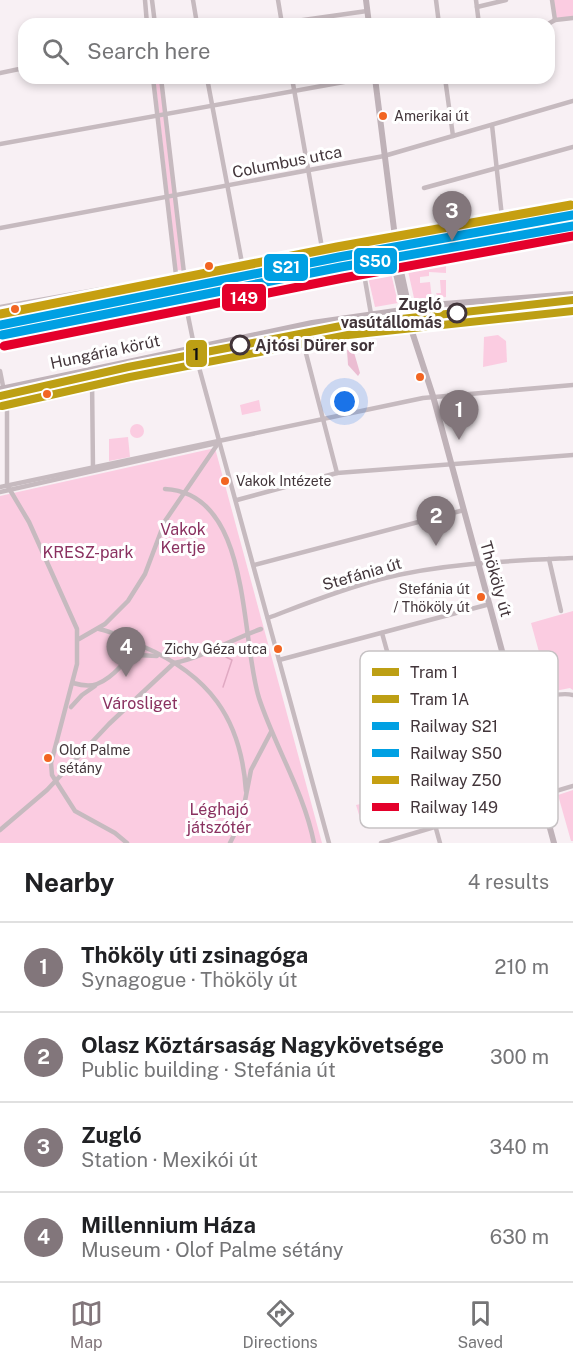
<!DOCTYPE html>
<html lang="en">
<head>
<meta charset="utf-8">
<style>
  body { margin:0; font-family:"Public Sans",sans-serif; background:#f6f6f6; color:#202124 }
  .you { position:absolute; left:345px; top:402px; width:21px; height:21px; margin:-15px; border:4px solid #fff; border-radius:50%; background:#1a73e8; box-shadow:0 0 0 9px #1a73e833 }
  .badge { display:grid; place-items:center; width:39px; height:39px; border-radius:50%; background:#82767b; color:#fff; font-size:20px; font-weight:700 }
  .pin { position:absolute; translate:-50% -50px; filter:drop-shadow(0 2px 3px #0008) }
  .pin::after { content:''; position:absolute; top:32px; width:21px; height:18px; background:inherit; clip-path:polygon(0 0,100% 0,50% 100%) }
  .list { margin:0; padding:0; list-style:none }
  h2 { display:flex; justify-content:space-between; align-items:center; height:78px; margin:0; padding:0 24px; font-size:26px }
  h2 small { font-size:20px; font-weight:400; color:#757577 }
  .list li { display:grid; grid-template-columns:39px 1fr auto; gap:18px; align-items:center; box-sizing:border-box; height:90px; padding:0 24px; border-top:2px solid #e0e0e0 }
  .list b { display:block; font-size:22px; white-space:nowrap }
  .list p { margin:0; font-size:20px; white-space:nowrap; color:#757577 }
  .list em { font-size:20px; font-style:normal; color:#757577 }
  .icon { flex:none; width:33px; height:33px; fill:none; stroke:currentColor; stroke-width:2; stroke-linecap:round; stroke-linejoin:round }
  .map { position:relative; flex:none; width:573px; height:843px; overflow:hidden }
  .search { position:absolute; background:#fff; box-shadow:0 3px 9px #0003; left:18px; right:18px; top:18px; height:66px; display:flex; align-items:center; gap:15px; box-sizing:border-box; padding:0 21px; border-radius:18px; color:#757577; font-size:22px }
  .sheet { height:438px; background:#fff }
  nav { display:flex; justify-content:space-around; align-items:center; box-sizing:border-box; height:84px; border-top:2px solid #e0e0e0; background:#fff; font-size:16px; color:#757577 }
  nav a { display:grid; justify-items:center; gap:3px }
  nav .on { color:#82767b }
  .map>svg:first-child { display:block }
  .green { fill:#fbcce1 }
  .forest { fill:#ebbdd2 }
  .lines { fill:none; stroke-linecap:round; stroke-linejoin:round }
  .stream { stroke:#e0a9c2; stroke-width:1.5 }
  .minor { stroke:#c6babf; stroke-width:4.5 }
  .major { stroke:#bfb2b8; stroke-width:6 }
  .rail-1-casing { stroke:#fff; stroke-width:14 }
  .rail-2-casing { stroke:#fff; stroke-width:14 }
  .rail-3-casing { stroke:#fff; stroke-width:14 }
  .rail-4-casing { stroke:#fff; stroke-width:14 }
  .rail-1 { stroke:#00a0e3; stroke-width:9 }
  .rail-2 { stroke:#00a0e3; stroke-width:9 }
  .rail-3 { stroke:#c69f11; stroke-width:9 }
  .rail-4 { stroke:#e4002b; stroke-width:9 }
  .tram-1-casing { stroke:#fff; stroke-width:12 }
  .tram-2-casing { stroke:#fff; stroke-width:12 }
  .tram-1 { stroke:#bd9f14; stroke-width:8 }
  .tram-2 { stroke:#bd9f14; stroke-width:8 }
  .bus-dot { fill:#f26522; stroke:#fff; stroke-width:2 }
  .stop-dot { fill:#fff; stroke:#42353a; stroke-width:3 }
  .labels { text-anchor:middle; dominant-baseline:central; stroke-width:6; stroke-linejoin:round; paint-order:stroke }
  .bus-label { font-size:14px; fill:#42353a; stroke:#fff; text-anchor:start }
  .street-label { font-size:16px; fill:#42353a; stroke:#fff }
  .stop-label { font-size:16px; font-weight:bold; fill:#42353a; stroke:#fff; text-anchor:end }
  .park-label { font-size:16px; fill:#8a3160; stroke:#fff }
  .key { fill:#fff; stroke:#c6c2c4; stroke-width:1.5 }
  .key-label { font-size:16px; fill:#42353a }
  .line-badge { stroke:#fff; stroke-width:2 }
  .badge-label { font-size:16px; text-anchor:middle; font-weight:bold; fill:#fff }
  .pale-badge-label { font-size:16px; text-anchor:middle; font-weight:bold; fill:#111 }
</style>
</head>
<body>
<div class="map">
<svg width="573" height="843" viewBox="0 0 573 843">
  <rect width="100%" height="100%" fill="#f8f0f4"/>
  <!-- green -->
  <g class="green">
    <polygon points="552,0 573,0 573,18 555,20"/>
    <polygon points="155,78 160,78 182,270 177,270"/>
    <polygon points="573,224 573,233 432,259 431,256 411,260 410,253"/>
    <polygon points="446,264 446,273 429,272 429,276 420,277 420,283 430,282 432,299 414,298 408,271"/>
    <polygon points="391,273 398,303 375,307 368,277"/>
    <polygon points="440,280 446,280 446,297 438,298 436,293 441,293"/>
    <polygon points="498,335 506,341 507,362 483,367 484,337"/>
    <polygon points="259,400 261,411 242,415 240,405"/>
    <circle cx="137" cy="431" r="7"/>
    <polygon points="128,437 130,457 109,461 109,439"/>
    <polygon points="215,448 322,843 0,843 0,496"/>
    <polygon points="573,611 573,690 570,688 550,692 531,623"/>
    <polygon points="573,790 573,841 571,841 558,795"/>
    <polygon points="374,801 378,813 360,818 356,805"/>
  </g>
  <!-- forest -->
  <g class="forest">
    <polygon points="573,207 573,215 406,244 407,237"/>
    <polygon points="353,349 360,373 358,376 348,365 347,350"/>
  </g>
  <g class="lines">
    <!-- stream -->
    <polyline class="stream" points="223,687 232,660 226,657"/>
    <!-- minor -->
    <g class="minor">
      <polyline points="145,0 147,24"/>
      <polyline points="152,0 155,24"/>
      <polyline points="193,0 197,24"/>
      <polyline points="278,0 282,24"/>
      <polyline points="436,0 439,24"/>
      <polyline points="476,0 479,24"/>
      <polyline points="552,0 555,20"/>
      <polyline points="477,7 506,0"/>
      <polyline points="275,24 367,11"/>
      <polyline points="548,24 555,20 573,18"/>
      <polyline points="0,73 24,68"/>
      <polyline points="153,78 176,275"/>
      <polyline points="161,78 184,273"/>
      <polyline points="207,78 242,263"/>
      <polyline points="292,78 322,248"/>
      <polyline points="445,78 453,136"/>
      <polyline points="487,78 487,81"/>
      <polyline points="492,125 502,217"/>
      <polyline points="0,144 366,78"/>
      <polyline points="424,188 573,147"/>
      <polyline points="0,228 384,156 573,101"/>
      <polyline points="401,266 573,238"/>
      <polyline points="364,274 371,314"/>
      <polyline points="186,306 197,360 329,843"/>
      <polyline points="0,307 573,205"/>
      <polyline points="302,338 337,473"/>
      <polyline points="0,340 395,269"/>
      <polyline points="0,371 7,406 7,485 29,522 77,629 77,664 51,763 52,775 75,811 115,833 127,843"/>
      <polyline points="92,379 93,470"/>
      <polyline points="0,487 423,398 573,385"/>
      <path d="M 165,489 C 252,493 240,638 259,698 C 275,747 304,792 314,843"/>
      <polyline points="0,492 217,443"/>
      <polyline points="237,500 337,473 573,455"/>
      <polyline points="549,559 561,611"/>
      <polyline points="254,565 464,510"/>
      <path d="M 268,618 C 305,604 342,589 381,579 C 444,563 509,561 573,558"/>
      <path d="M 99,629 C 112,631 129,641 142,646 C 209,675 241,718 246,791"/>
      <polyline points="382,633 440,843"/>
      <polyline points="79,639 105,624 128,601 145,574 165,521 219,442"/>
      <polyline points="127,658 137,655 157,656"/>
      <polyline points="279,660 490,604"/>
      <polyline points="395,682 503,653"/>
      <path d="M 73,683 C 80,685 89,687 97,684 C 110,679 136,656 131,641"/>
      <polyline points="71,707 82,695 95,686"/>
      <path d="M 409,732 C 439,724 550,688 573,695"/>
      <path d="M 0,830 L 47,790 L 109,724 L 174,663 C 204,657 232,639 261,629"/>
      <polyline points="230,843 241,821 251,770 271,732"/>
      <polyline points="381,843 573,786"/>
    </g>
    <!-- major -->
    <g class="major">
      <polyline points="366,0 369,24"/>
      <polyline points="375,78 397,253 410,313"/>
      <polyline points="397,253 395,269 403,304 433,396 554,843"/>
      <polyline points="0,389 312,323 444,304 573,294"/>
      <polyline points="0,402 92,379 302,338 420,321 573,304"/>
    </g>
    <defs>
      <polyline id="rail-1" points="0,325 339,257 573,215"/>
      <polyline id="rail-2" points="2,335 341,267 573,226"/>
      <polyline id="rail-3" points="0,314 337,247 571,205"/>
      <polyline id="rail-4" points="4,346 343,278 573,236"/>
    </defs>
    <!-- rail-1 casing -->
    <use href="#rail-1" class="rail-1-casing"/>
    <!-- rail-2 casing -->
    <use href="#rail-2" class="rail-2-casing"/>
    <!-- rail-3 casing -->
    <use href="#rail-3" class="rail-3-casing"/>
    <!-- rail-4 casing -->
    <use href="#rail-4" class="rail-4-casing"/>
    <!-- rail-1 -->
    <use href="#rail-1" class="rail-1"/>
    <!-- rail-2 -->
    <use href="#rail-2" class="rail-2"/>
    <!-- rail-3 -->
    <use href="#rail-3" class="rail-3"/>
    <!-- rail-4 -->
    <use href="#rail-4" class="rail-4"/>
    <defs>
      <polyline id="tram-1" points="0,396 128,367 346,325 573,300"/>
      <polyline id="tram-2" points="2,406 130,377 348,335 573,311"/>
    </defs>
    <!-- tram-1 casing -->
    <use href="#tram-1" class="tram-1-casing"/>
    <!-- tram-2 casing -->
    <use href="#tram-2" class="tram-2-casing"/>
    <!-- tram-1 -->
    <use href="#tram-1" class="tram-1"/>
    <!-- tram-2 -->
    <use href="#tram-2" class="tram-2"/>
  </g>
  <!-- markers -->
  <g class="bus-dot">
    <circle cx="383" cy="116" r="5"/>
    <circle cx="209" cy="266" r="5"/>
    <circle cx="15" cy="309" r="5"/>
    <circle cx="420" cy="377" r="5"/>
    <circle cx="47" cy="394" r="5"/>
    <circle cx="225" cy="481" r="5"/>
    <circle cx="481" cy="597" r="5"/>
    <circle cx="278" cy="649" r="5"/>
    <circle cx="48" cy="758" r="5"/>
  </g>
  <g class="stop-dot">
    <circle cx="457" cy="313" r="9"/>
    <circle cx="240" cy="345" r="9"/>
  </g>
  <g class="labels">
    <!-- bus labels -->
    <g class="bus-label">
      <text x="394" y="116">Amerikai út</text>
      <text x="236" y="481">Vakok Intézete</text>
      <text x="470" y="589" text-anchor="end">Stefánia út<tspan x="470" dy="18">/ Thököly út</tspan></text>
      <text x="267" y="649" text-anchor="end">Zichy Géza utca</text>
      <text x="59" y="750">Olof Palme<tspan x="59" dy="18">sétány</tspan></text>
    </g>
    <!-- street labels -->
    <g class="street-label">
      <text transform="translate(287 162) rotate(-11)">Columbus utca</text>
      <text transform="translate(105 352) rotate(-12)">Hungária körút</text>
      <text transform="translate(362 574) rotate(-16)">Stefánia út</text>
      <text transform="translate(496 579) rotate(74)">Thököly út</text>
    </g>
    <!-- stop labels -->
    <g class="stop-label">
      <text x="442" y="304">Zugló<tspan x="442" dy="18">vasútállomás</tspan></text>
      <text x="255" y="345" text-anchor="start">Ajtósi Dürer sor</text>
    </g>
    <!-- park labels -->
    <g class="park-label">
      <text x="183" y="529">Vakok<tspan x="183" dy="18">Kertje</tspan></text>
      <text x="88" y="552">KRESZ-park</text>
      <text x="140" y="703">Városliget</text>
      <text x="219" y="809">Léghajó<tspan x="219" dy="18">játszótér</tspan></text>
    </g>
  </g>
  <!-- legend -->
  <rect x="360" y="651" width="198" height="177" rx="9" class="key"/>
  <rect x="372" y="668" width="27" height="8" fill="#bd9f14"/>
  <rect x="372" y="695" width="27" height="8" fill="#bd9f14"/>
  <rect x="372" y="722" width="27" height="8" fill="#00a0e3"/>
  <rect x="372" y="749" width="27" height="8" fill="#00a0e3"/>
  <rect x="372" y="776" width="27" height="8" fill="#c69f11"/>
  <rect x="372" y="803" width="27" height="8" fill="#e4002b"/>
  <g class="key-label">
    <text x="410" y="678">Tram 1</text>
    <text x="410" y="705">Tram 1A</text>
    <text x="410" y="732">Railway S21</text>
    <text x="410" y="759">Railway S50</text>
    <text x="410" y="786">Railway Z50</text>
    <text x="410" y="813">Railway 149</text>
  </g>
  <g class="line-badge">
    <rect x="353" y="247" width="45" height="28" rx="6" fill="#00a0e3"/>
    <rect x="263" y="253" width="46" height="29" rx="6" fill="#00a0e3"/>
    <rect x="221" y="283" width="46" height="29" rx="6" fill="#e4002b"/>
    <rect x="185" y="339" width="23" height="29" rx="6" fill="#bd9f14"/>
  </g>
  <g class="badge-label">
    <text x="375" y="267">S50</text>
    <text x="286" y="273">S21</text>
    <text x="244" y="304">149</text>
  </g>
  <g class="pale-badge-label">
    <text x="196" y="360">1</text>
  </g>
</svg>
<div class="you"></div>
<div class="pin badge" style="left:459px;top:440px">1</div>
<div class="pin badge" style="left:436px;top:546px">2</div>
<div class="pin badge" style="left:452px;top:241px">3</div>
<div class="pin badge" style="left:126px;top:677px">4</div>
<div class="search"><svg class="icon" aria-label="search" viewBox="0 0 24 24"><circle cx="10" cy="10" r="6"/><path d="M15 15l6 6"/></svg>Search here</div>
</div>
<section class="sheet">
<h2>Nearby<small>4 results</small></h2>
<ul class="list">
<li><span class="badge">1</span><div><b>Thököly úti zsinagóga</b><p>Synagogue · Thököly út</p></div><em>210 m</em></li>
<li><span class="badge">2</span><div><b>Olasz Köztársaság Nagykövetsége</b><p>Public building · Stefánia út</p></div><em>300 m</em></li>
<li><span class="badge">3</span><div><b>Zugló</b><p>Station · Mexikói út</p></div><em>340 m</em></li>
<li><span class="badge">4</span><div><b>Millennium Háza</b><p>Museum · Olof Palme sétány</p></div><em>630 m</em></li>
</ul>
</section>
<nav>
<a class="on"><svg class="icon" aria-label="map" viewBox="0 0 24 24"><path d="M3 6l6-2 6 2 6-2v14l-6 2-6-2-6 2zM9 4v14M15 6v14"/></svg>Map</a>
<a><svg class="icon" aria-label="directions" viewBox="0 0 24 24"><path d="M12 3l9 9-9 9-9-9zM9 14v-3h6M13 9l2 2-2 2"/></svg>Directions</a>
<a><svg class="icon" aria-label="saved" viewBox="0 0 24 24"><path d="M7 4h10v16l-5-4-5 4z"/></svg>Saved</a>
</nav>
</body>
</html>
